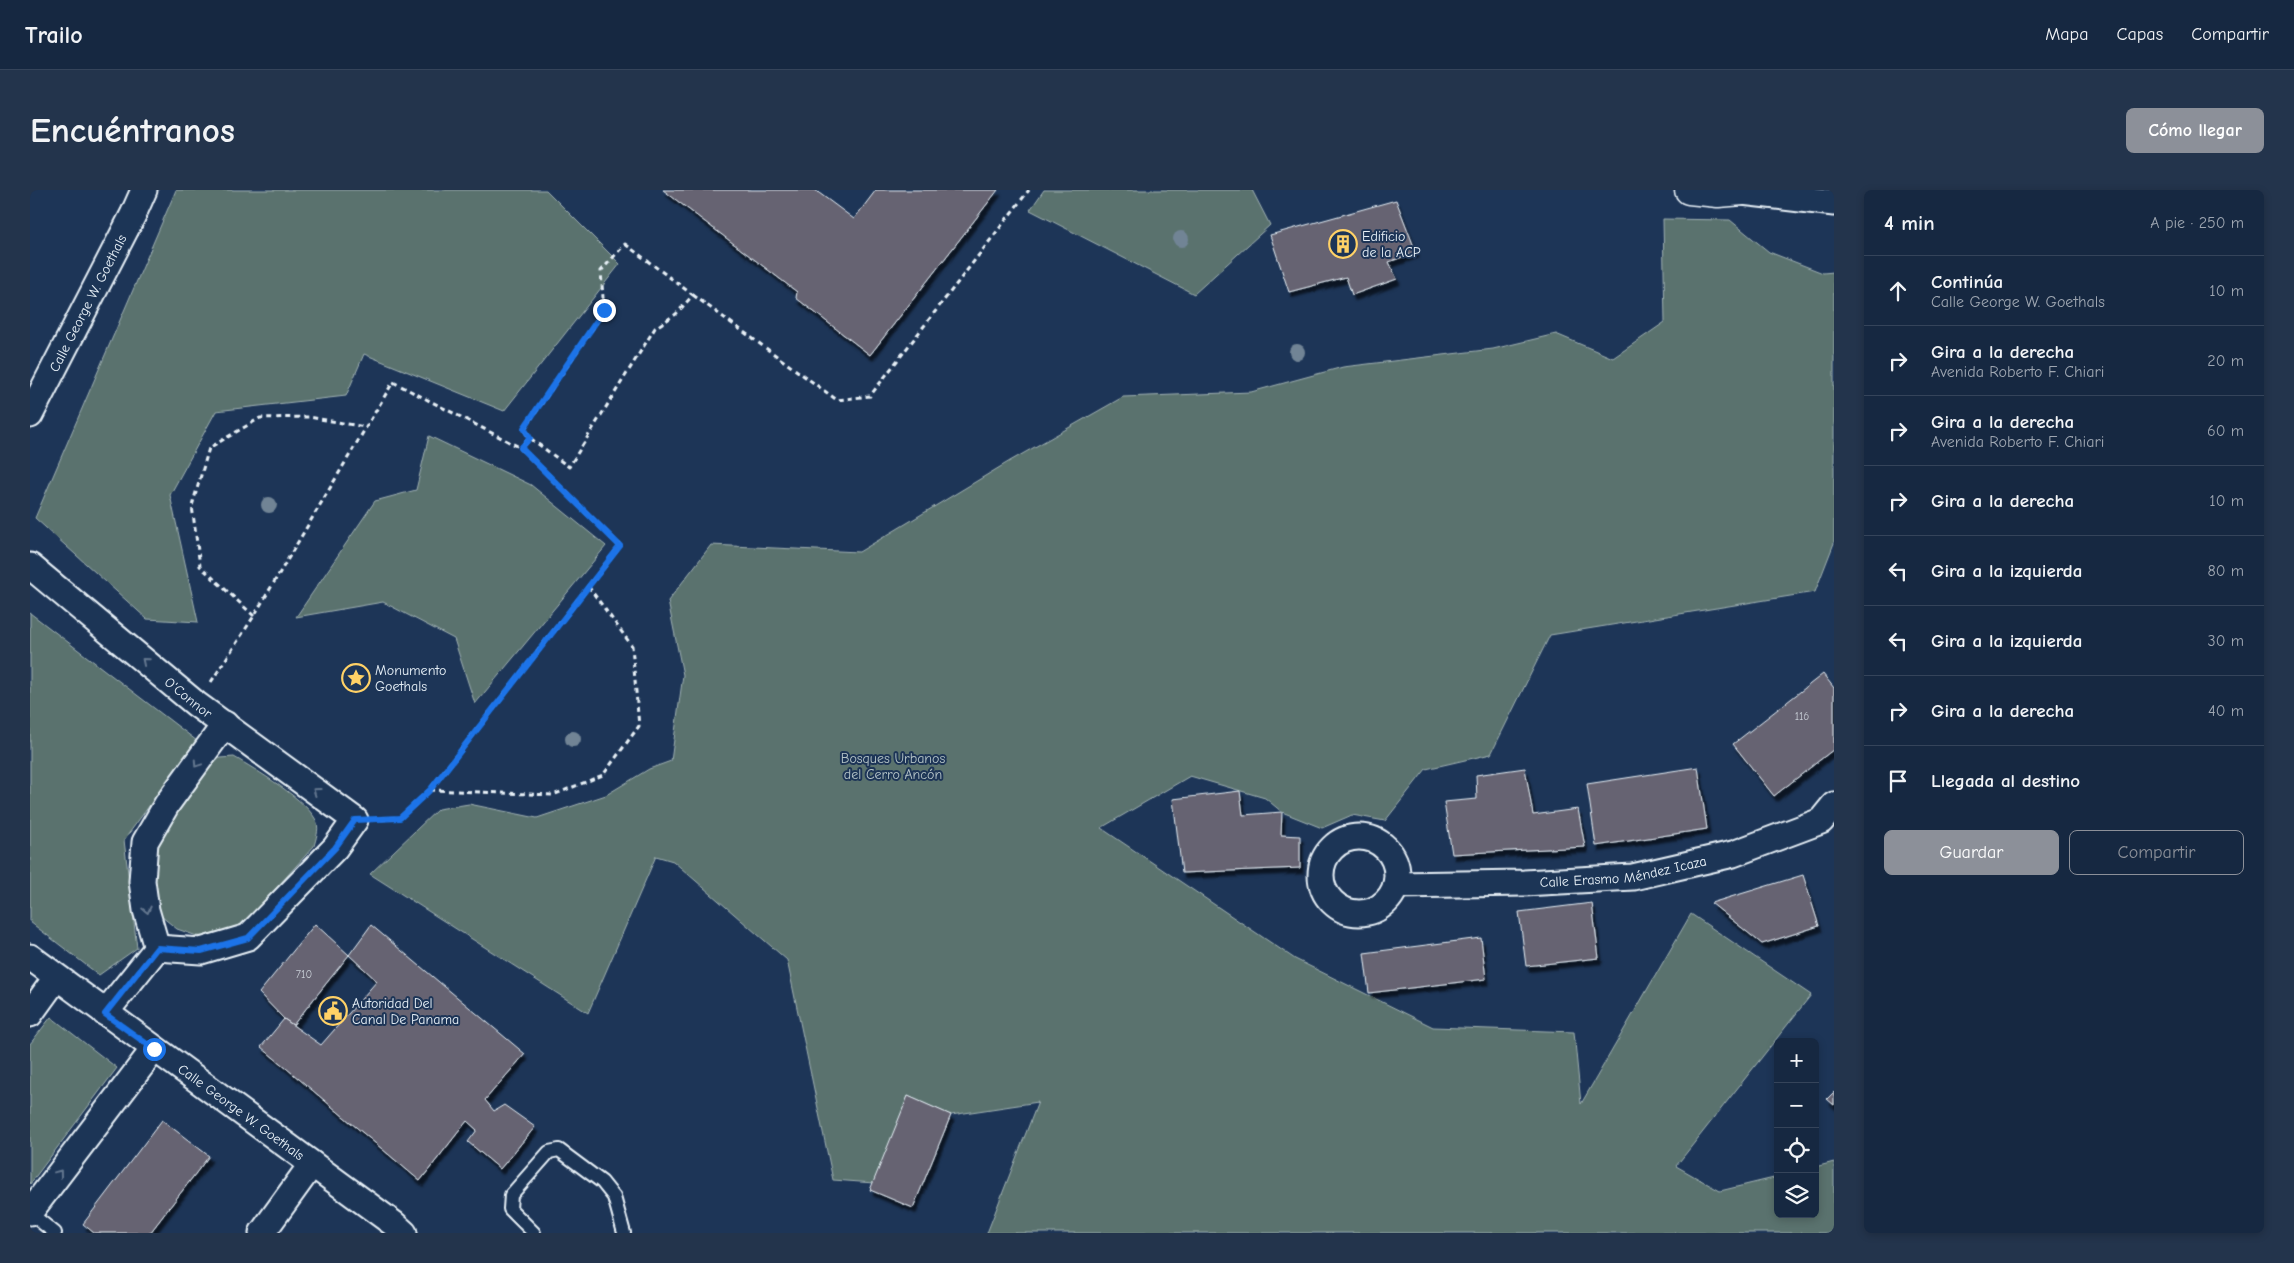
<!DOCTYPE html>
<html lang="es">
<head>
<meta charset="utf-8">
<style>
  body { margin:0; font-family:"Comic Neue",sans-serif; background:#23344c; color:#f1f3f6 }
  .controls { position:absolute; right:15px; bottom:15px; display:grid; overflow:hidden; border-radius:8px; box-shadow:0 2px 8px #0003 }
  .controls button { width:45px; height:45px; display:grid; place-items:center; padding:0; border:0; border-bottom:1px solid #35445a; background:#162841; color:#f1f3f6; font:25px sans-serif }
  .stop { position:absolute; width:15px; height:15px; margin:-11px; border:4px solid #1a73e8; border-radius:50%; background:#fff }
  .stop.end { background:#1a73e8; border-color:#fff; box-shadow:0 1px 5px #0008 }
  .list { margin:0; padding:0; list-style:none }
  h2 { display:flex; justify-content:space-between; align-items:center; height:65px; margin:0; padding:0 20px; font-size:21px }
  h2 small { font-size:16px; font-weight:400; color:#9ea6b1 }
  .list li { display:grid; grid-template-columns:32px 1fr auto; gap:15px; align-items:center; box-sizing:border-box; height:70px; padding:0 20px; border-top:1px solid #35445a }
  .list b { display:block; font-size:19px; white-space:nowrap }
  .list p { margin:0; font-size:16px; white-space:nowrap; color:#9ea6b1 }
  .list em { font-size:16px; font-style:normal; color:#9ea6b1 }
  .actions { display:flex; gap:10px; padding:15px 20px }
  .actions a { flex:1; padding:11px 0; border:1px solid #8c9099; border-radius:8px; text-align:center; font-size:18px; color:#8c9099 }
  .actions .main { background:#8c9099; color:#fff }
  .icon { flex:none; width:28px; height:28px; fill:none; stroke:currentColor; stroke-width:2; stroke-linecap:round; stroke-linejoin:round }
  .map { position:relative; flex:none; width:1804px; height:1043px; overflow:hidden; border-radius:8px }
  header { display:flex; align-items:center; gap:30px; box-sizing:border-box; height:70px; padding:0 25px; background:#162841; border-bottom:1px solid #35445a }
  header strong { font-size:24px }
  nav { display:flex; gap:28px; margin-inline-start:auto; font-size:18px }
  .intro { display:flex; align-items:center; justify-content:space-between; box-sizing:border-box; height:120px; padding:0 30px }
  h1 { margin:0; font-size:35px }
  .button { padding:12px 22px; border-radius:8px; background:#8c9099; color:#fff; font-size:18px; font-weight:700 }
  main { display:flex; gap:30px; padding:0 30px }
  aside { flex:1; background:#162841; border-radius:8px; box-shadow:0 2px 8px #0003 }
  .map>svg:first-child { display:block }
  .green { fill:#5a726e; stroke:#a1b2b3 }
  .building { fill:#666472; stroke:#e8f1f8; filter:url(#shadow) }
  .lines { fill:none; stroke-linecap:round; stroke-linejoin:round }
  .service-casing { stroke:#e8f1f8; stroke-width:16 }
  .minor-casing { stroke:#e8f1f8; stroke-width:29 }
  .tertiary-casing { stroke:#e8f1f8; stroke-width:31 }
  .path { stroke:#e8f1f8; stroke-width:3; stroke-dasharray:5 4; stroke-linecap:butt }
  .service { stroke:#1d3557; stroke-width:12 }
  .minor { stroke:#1d3557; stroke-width:25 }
  .tertiary { stroke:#1d3557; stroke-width:28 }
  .tree { fill:#718495 }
  .oneway { stroke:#64778f }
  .route { stroke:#1a73e8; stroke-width:6 }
  .labels { text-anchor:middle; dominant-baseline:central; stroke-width:4; stroke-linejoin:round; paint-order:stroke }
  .number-label { font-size:11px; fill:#c8ced6 }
  .poi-label { font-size:14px; fill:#e8f1f8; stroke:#1d3557; text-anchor:start }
  .street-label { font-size:14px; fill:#e8f1f8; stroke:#1d3557 }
  .park-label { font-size:14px; fill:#b6c5c8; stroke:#1d3557 }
</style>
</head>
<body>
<header>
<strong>Trailo</strong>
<nav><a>Mapa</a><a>Capas</a><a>Compartir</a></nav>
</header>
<div class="intro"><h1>Encuéntranos</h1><a class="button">Cómo llegar</a></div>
<main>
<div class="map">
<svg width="1804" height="1043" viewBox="0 0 1804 1043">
  <defs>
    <filter id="shadow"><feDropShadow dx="3" dy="5.5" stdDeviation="1" flood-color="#0009"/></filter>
  </defs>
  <rect width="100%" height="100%" fill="#1d3557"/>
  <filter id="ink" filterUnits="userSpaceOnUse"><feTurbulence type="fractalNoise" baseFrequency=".02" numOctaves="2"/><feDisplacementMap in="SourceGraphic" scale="10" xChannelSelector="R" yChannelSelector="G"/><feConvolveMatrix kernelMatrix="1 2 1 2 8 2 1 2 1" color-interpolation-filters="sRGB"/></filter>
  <g filter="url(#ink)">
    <!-- green -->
    <g class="green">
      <polygon points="146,0 516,0 590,74 474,221 334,164 316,206 186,221 140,305 168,432 117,429 5,328"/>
      <polygon points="1014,0 1222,0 1240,35 1164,104 1000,20"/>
      <polygon points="1633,29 1700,30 1739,62 1793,83 1804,82 1804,353 1785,402 1520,445 1461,564 1396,579 1355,631 1322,625 1292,638 1252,622 1235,608 1160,586 1071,638 1265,769 1403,837 1544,842 1551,914 1661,724 1781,805 1646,976 1690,1001 1748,987 1748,1024 1785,1024 1785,977 1804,972 1804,1043 957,1043 1008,912 921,925 878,906 844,993 803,990 757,770 643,671 626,666 558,823 340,684 408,619 439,614 507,628 576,605 619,579 641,571 653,485 638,411 681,355 829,362 980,271 1093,207 1221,202 1313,177 1463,159 1526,144 1583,168 1635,132"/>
      <polygon points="399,246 501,295 576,356 445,514 424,449 353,412 266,427 345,311 386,300"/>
      <polygon points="0,423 167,551 94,650 107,758 69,785 0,732"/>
      <path d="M 204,567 C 223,578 281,612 287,633 C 289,641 286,648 284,656 L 213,735 L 201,742 L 189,747 L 167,746 L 147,739 L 131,726 L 122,710 L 124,661 L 178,574 L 190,568 Z"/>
      <polygon points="21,827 87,878 0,994 0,854"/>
    </g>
    <!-- building -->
    <g class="building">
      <polygon points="633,0 785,0 824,29 846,0 968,0 840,165 766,108 767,102"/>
      <polygon points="1366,10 1386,62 1359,72 1367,89 1322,105 1316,87 1259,102 1240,45"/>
      <polygon points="1793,484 1804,498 1804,559 1744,606 1703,554"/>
      <polygon points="1668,577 1677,639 1566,656 1557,594"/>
      <polygon points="1495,578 1503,625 1548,619 1555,657 1422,664 1414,612 1447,609 1446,585"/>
      <polygon points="1210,601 1213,625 1252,622 1251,645 1270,646 1270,678 1152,683 1143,609"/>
      <polygon points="1773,685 1789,736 1732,754 1681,713"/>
      <polygon points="1562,713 1569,768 1496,776 1489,722"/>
      <polygon points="285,734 319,765 263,835 254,829 229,803"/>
      <polygon points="341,735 495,864 455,910 464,921 474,915 505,937 470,979 438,952 447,940 437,931 390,991 231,857 254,829 291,855 347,791 319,765"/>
      <polygon points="1451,748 1456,789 1339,803 1334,763"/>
      <polygon points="1804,902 1804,915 1797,909"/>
      <polygon points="878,906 921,925 883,1018 840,1000"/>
      <polygon points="132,930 179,966 120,1043 64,1043 53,1034"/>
    </g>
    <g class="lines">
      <defs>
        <g id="service">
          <polyline points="0,1023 25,1043"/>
          <polyline points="504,1043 480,1019 481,1005 519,962 529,960 572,992 584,1007 594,1043"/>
        </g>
        <g id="minor">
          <polyline points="1712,2 1804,13"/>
          <path id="s1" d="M 0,225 L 103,25 L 114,0"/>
          <path id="s2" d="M 0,376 L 166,514 L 325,630 L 305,658 L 218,747 L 171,761 L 127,758"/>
          <circle cx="1329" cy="685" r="38"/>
          <path id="s3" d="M 1366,695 L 1494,693 L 1603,687 L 1703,664 L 1791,631 L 1804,615"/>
          <polyline points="127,758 116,720 112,691 115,652 137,614 195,534"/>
          <path id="s4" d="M 0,767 L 364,1034 L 374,1043"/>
          <polyline points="75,823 127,758"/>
          <polyline points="0,824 26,788"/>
          <polyline points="0,1022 124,859"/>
          <polyline points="232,1043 282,974"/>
        </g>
        <polyline id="tertiary" points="1659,0 1688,3 1725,0"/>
      </defs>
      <!-- service casing -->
      <use href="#service" class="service-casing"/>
      <!-- minor casing -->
      <use href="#minor" class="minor-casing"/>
      <!-- tertiary casing -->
      <use href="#tertiary" class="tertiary-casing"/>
      <!-- path -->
      <g class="path">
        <polygon points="595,54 663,105 646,124 625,138 539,277 500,248 494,239 574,121 571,81"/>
        <polyline points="663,105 807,210 840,206 999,0"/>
        <polyline points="224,426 170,376 162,316 179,258 230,228 279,227 335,237"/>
        <polyline points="181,492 224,426 363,192 491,258"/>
        <polyline points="400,600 523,605 573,585 609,536 602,456 558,396"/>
        <polyline points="351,629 370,628 400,600 590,356 491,258 500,248"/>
      </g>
      <!-- service -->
      <use href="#service" class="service"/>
      <!-- minor -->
      <use href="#minor" class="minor"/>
      <!-- tertiary -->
      <use href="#tertiary" class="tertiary"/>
    </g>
    <!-- trees -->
    <g class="tree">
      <circle cx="1151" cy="49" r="8"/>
      <circle cx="1267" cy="162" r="8"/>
      <circle cx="239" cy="315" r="8"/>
      <circle cx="543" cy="549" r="8"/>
    </g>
    <!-- one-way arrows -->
    <defs><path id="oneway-chevron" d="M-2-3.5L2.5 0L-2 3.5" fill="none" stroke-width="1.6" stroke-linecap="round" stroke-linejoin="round" transform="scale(1.25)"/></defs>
    <g class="oneway">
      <use href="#oneway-chevron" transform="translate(115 471) rotate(-140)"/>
      <use href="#oneway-chevron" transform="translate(167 574) rotate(124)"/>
      <use href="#oneway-chevron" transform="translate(286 601) rotate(-144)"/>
      <use href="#oneway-chevron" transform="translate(117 720) rotate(77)"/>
      <use href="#oneway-chevron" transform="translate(29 983) rotate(-53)"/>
    </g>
  </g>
  <g class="lines" filter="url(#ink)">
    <!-- route -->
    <polyline class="route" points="124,859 75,824 127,758 171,761 218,748 305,658 325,630 370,628 400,600 590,356 491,258 500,248 494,238 574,120"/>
  </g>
  <!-- icons -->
  <defs>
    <symbol id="building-ring" viewBox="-11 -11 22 22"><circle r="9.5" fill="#1d3557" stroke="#ffd166" stroke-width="1.5"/><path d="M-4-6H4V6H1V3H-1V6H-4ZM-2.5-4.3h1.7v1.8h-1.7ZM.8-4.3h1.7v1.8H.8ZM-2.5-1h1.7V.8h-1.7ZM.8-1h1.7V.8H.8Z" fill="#ffd166"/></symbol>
    <symbol id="sight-ring" viewBox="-11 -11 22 22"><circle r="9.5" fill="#1d3557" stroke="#ffd166" stroke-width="1.5"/><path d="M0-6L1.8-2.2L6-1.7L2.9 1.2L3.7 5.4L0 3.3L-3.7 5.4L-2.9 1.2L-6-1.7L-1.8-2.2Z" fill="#ffd166"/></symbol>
    <symbol id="civic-ring" viewBox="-11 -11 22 22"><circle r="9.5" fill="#1d3557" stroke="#ffd166" stroke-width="1.5"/><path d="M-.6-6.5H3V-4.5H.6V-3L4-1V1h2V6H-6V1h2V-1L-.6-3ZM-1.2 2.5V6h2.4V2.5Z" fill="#ffd166"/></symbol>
  </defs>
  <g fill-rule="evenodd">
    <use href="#building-ring" x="1297" y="38" width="32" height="32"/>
    <use href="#sight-ring" x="310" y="472" width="32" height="32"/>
    <use href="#civic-ring" x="287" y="805" width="32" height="32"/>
  </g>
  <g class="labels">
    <!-- number labels -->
    <g class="number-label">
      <text x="1772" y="526">116</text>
      <text x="274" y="784">710</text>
    </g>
    <!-- poi labels -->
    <g class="poi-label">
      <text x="1332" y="46">Edificio<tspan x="1332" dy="16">de la ACP</tspan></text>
      <text x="345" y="480">Monumento<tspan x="345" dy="16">Goethals</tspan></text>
      <text x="322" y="813">Autoridad Del<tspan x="322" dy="16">Canal De Panama</tspan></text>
    </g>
    <!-- street labels -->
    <g class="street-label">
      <text stroke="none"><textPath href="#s1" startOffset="126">Calle George W. Goethals</textPath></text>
      <text stroke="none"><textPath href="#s2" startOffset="206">O'Connor</textPath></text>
      <text stroke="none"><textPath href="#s3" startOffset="228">Calle Erasmo Méndez Icaza</textPath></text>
      <text stroke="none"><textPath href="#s4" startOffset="262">Calle George W. Goethals</textPath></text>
    </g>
    <!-- park labels -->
    <g class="park-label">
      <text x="863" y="568">Bosques Urbanos<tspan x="863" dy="16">del Cerro Ancón</tspan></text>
    </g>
  </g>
</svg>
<div class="controls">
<button>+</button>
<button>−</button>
<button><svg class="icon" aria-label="locate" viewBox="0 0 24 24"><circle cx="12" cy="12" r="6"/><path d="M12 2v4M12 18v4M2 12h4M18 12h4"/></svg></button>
<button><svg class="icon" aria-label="layers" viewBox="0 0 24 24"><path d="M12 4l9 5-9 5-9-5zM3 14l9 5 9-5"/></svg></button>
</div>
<div class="stop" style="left:124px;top:859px"></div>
<div class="stop end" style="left:574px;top:120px"></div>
</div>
<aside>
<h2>4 min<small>A pie · 250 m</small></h2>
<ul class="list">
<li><svg class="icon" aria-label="ahead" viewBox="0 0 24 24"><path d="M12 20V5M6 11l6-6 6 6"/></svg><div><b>Continúa</b><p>Calle George W. Goethals</p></div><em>10 m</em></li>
<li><svg class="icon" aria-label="right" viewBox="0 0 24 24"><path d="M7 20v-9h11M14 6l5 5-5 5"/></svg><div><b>Gira a la derecha</b><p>Avenida Roberto F. Chiari</p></div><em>20 m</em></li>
<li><svg class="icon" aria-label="right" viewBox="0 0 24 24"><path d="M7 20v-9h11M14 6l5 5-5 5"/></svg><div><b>Gira a la derecha</b><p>Avenida Roberto F. Chiari</p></div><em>60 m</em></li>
<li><svg class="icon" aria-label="right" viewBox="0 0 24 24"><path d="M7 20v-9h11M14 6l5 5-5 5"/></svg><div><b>Gira a la derecha</b></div><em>10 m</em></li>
<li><svg class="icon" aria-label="left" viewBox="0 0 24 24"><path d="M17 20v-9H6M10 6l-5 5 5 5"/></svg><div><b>Gira a la izquierda</b></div><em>80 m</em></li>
<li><svg class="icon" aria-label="left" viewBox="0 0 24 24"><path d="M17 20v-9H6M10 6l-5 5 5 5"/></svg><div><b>Gira a la izquierda</b></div><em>30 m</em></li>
<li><svg class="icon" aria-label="right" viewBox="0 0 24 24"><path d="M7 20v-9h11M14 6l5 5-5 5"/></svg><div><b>Gira a la derecha</b></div><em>40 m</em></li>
<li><svg class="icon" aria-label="arrive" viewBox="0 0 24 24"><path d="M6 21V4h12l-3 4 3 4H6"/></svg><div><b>Llegada al destino</b></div></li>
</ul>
<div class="actions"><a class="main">Guardar</a><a>Compartir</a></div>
</aside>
</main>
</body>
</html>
